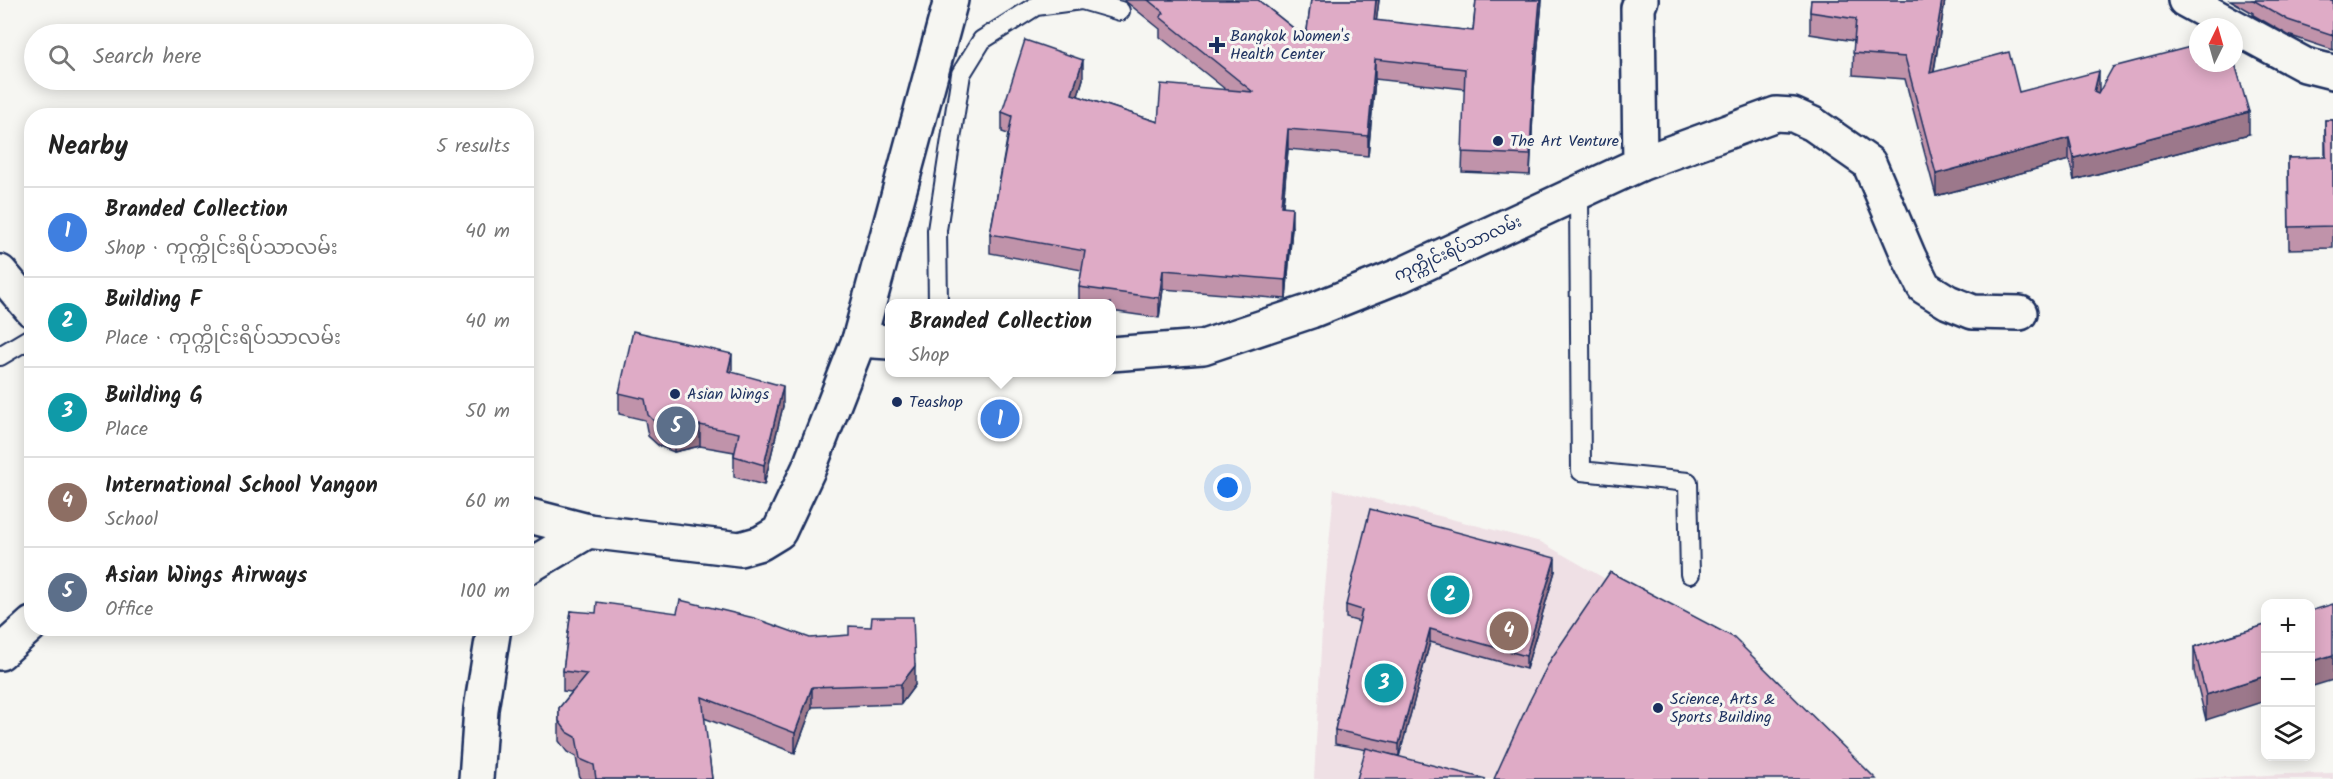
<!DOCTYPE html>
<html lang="en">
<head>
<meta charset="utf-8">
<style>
  body { margin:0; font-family:Kalam,"Noto Sans Myanmar",sans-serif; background:#f2f2f2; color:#222 }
  .controls { position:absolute; right:18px; bottom:18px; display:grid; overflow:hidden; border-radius:12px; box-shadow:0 3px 15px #0003 }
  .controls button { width:54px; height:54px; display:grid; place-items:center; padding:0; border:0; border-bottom:2px solid #e0e0e0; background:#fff; color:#222; font:30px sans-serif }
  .compass { position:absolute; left:2189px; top:18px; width:54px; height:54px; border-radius:50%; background:#fff; box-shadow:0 3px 15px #0003; rotate:5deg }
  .you { position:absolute; left:1228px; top:488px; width:21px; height:21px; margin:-15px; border:4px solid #fff; border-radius:50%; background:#1a73e8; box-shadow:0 0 0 9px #1a73e833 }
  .badge { display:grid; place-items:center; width:39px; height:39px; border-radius:50%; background:#1b2f5e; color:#fff; font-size:20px; font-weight:700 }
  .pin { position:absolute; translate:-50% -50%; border:3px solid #fff; box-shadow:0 2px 6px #0006 }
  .popup { position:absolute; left:885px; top:299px; width:231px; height:78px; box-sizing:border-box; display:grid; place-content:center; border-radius:12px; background:#fff; filter:drop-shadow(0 2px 4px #0005); font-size:20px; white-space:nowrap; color:#767676 }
  .popup b { font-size:22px; color:#222 }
  .popup::after { content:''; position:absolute; left:50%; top:100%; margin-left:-12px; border:12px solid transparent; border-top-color:#fff }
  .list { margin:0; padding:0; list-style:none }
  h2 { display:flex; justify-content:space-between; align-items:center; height:78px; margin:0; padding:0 24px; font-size:26px }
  h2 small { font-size:20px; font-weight:400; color:#767676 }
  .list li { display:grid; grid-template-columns:39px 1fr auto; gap:18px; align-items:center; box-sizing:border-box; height:90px; padding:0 24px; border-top:2px solid #e0e0e0 }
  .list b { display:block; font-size:22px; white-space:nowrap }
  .list p { margin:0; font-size:20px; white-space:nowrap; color:#767676 }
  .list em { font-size:20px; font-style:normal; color:#767676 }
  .icon { flex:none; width:33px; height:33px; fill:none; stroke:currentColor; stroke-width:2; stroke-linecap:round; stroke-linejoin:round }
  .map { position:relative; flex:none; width:2333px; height:779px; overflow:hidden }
  .search { position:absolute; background:#fff; box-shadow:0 3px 15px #0003; left:24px; top:24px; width:510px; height:66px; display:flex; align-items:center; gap:15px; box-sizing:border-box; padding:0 21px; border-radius:33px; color:#767676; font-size:22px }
  .panel { position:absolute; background:#fff; box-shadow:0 3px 15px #0003; left:24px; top:108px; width:510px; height:528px; border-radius:24px }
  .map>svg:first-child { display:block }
  .built { fill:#efe0e5 }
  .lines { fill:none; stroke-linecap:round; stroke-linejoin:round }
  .service-casing { stroke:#1b2f5e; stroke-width:22 }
  .minor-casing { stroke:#1b2f5e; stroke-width:38 }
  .service { stroke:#f6f6f2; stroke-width:18 }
  .minor { stroke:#f6f6f2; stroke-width:33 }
  .wall { fill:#c093aa; stroke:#1b2f5e; stroke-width:1.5 }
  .shaded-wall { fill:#9c788b; stroke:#1b2f5e; stroke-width:1.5 }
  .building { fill:#dfabc6; stroke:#1b2f5e; stroke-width:1.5 }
  .poi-dot { fill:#1b2f5e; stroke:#f6f6f2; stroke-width:2 }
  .labels { text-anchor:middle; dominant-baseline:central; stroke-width:6; stroke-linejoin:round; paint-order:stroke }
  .poi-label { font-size:16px; fill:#1b2f5e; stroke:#f6f6f2; text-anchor:start }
  .street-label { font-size:16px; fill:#1b2f5e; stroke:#f6f6f2 }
</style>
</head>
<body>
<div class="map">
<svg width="2333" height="779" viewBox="0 0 2333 779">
  <rect width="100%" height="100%" fill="#f6f6f2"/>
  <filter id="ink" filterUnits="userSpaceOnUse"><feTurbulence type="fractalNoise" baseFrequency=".0167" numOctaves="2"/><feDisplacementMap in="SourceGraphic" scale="12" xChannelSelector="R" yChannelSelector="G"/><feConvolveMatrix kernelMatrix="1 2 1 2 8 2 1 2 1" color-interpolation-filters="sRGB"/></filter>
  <g filter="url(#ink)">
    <!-- built -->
    <g class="built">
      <polygon points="1334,489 1541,542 1733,652 1852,779 1314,779 1323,611"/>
      <polygon points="2333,773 2333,779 2188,779 2286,774"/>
    </g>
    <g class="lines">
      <defs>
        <g id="service">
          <polyline points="1082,0 1120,11"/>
          <polyline points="1579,194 1581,471 1688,482 1690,574"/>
          <polyline points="938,304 937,230 961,74 982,40 1036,6 1081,0"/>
          <polyline points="0,356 32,337"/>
        </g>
        <g id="minor">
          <polyline points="2185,0 2305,65 2333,72"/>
          <polyline points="1640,164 1776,114 1793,115 1813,124 1869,163 1909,257 1924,287 1948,302 1973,312 2020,313"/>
          <polyline points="0,272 32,310"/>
          <polyline points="859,340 889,342"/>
          <polyline points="1111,354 1203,347 1311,311 1401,275 1640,164 1638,8 1641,0"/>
          <polyline points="526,515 588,531 740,549 761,543 779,532 809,468 859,340 951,0"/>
          <polyline points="526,568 588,531"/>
          <polyline points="0,653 32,624"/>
          <polyline points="476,779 481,709 494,628"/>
        </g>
      </defs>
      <!-- service casing -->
      <use href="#service" class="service-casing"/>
      <!-- minor casing -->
      <use href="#minor" class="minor-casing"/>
      <!-- service -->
      <use href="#service" class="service"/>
      <!-- minor -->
      <use href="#minor" class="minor"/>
    </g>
    <!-- wall -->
    <g class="wall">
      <polygon points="1124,0 1258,0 1306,38 1311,0 1379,0 1376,21 1473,31 1476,0 1542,0 1534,89 1530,175 1462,172 1465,89 1375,79 1368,156 1288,149 1283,206 1292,227 1286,299 1163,289 1159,318 1111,311 1111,303 1079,303 1079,287 1082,270 990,253 990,234 1008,134 1002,132 1002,112 1083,79 1078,96 1158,122 1225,89 1160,37 1160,29"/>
      <polygon points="1811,0 1945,0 1934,72 2019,92 2099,91 2249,134 2074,180 2069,160 1936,196 1905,79 1853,75 1854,41 1810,34 1810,12"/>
      <polygon points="2230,0 2333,0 2333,50 2288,35 2253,15 2253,13"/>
      <polygon points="2325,120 2333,120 2333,248 2289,249 2288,158 2325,157"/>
      <polygon points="732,373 783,406 764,485 734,477 734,452 700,446 674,452 659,446 648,436 645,420 619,414 619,393"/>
      <polygon points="1555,571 1526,669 1430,642 1399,756 1335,744 1335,730 1360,622 1346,618 1346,605"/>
      <polygon points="571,611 915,685 901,704 812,707 795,753 704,718 712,779 580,779 576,757 567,752 559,741 559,708 572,692 563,691 563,671"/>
      <polygon points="2265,625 2206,720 2194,671 2194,647"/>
    </g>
    <!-- shaded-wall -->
    <g class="shaded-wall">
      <polygon points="1376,0 1379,0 1374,40 1374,20"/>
      <polygon points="1540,0 1542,0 1534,89 1530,175 1534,69"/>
      <polygon points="1942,0 1945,0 1930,95 1930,73"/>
      <polygon points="1375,59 1375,79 1368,156 1368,136"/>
      <polygon points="1083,60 1083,79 1072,114 1072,94"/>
      <polygon points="2099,71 2099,93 2094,114 2094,92"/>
      <polygon points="2249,112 2249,134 2074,180 2074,158"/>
      <polygon points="1288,129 1288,149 1281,226 1281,206"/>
      <polygon points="2069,138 2069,160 1936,196 1936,174"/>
      <polygon points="1292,207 1292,227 1286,299 1286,280"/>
      <polygon points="1163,270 1163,289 1159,318 1159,298"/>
      <polygon points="732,354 732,375 728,371"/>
      <polygon points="783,386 783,406 764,485 764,465"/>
      <polygon points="700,425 700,446 674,452 674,432"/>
      <polygon points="1555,558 1555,571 1526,669 1526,656"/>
      <polygon points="1430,629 1430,642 1399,757 1399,744"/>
      <polygon points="2333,655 2333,680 2310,687 2310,662"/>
      <polygon points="915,666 915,685 901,704 901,684"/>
      <polygon points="2265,676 2265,701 2206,720 2206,695"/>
      <polygon points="812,687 812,707 795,753 795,733"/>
    </g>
    <!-- building -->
    <g class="building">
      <polygon points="1148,0 1258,0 1306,38 1311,0 1376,0 1374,20 1473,31 1476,0 1540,0 1534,69 1530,155 1462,152 1465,69 1375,59 1368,136 1288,129 1281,206 1292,207 1286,280 1163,270 1159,298 1079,287 1085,251 990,234 1012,116 1002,112 1025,40 1083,60 1072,94 1158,122 1161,84 1253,92 1160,17 1164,13"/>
      <polygon points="1811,0 1942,0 1930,73 2009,52 2019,92 2099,71 2094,92 2098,94 2113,67 2198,45 2198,63 2234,63 2234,60 2249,112 2074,158 2069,138 1936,174 1905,57 1853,53 1856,19 1810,12"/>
      <polygon points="2253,0 2333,0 2333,35 2288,20"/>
      <polygon points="2325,120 2333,120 2333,226 2289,227 2288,158 2326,157"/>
      <polygon points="633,331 732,354 728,371 783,386 764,465 734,456 739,433 700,425 674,432 659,426 648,415 645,399 619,393"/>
      <polygon points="1370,509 1555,558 1526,656 1430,629 1399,744 1335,730 1362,610 1346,605"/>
      <polygon points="1610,572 1733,637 1876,779 1494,779 1529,702 1551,659"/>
      <polygon points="680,600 754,618 810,638 849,635 849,626 871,627 872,617 913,617 915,666 901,684 812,687 795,733 702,697 712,779 596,779 594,765 580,759 576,737 567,732 559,721 559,708 587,674 563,671 571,611 596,613 597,602 677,613"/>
      <polygon points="2333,604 2333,655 2310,662 2310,611"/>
      <polygon points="2265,625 2265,676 2206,695 2194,647"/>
      <polygon points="1366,748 1486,779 1357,779"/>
    </g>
  </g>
  <!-- markers -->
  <g class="poi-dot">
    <path d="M1214 36h6v6h6v6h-6v6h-6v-6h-6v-6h6z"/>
    <circle cx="1498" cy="141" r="6"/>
    <circle cx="675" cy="394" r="6"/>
    <circle cx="897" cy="402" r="6"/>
    <circle cx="1658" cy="708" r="6"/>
  </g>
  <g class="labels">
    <!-- poi labels -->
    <g class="poi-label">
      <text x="1230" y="36">Bangkok Women's<tspan x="1230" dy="18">Health Center</tspan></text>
      <text x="1510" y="141">The Art Venture</text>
      <text x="687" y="394">Asian Wings</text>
      <text x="909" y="402">Teashop</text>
      <text x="1670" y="699">Science, Arts &amp;<tspan x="1670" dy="18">Sports Building</tspan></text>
    </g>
    <!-- street labels -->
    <g class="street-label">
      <text transform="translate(1458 249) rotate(-24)">ကုက္ကိုင်းရိပ်သာလမ်း</text>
    </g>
  </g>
</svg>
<div class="controls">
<button>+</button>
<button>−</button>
<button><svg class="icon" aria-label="layers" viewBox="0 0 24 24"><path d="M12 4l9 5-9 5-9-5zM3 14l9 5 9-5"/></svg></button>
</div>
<svg class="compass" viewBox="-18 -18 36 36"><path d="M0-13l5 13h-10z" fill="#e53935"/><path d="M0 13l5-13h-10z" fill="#767676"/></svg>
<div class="you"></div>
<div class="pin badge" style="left:1000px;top:419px;background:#3f7fe0">1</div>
<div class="popup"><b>Branded Collection</b>Shop</div>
<div class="pin badge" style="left:1450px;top:595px;background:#0f9aa8">2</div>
<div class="pin badge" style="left:1384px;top:683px;background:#0f9aa8">3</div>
<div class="pin badge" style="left:1509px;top:631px;background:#8d6e63">4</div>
<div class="pin badge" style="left:676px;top:426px;background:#5c6f8a">5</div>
<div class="search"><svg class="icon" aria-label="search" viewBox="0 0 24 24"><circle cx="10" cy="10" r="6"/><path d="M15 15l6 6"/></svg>Search here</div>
<section class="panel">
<h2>Nearby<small>5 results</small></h2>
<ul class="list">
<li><span class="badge" style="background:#3f7fe0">1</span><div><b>Branded Collection</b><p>Shop · ကုက္ကိုင်းရိပ်သာလမ်း</p></div><em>40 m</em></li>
<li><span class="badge" style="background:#0f9aa8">2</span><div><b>Building F</b><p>Place · ကုက္ကိုင်းရိပ်သာလမ်း</p></div><em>40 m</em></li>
<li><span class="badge" style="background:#0f9aa8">3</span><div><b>Building G</b><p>Place</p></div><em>50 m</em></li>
<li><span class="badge" style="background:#8d6e63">4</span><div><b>International School Yangon</b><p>School</p></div><em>60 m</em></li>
<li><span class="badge" style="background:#5c6f8a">5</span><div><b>Asian Wings Airways</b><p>Office</p></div><em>100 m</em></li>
</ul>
</section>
</div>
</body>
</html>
